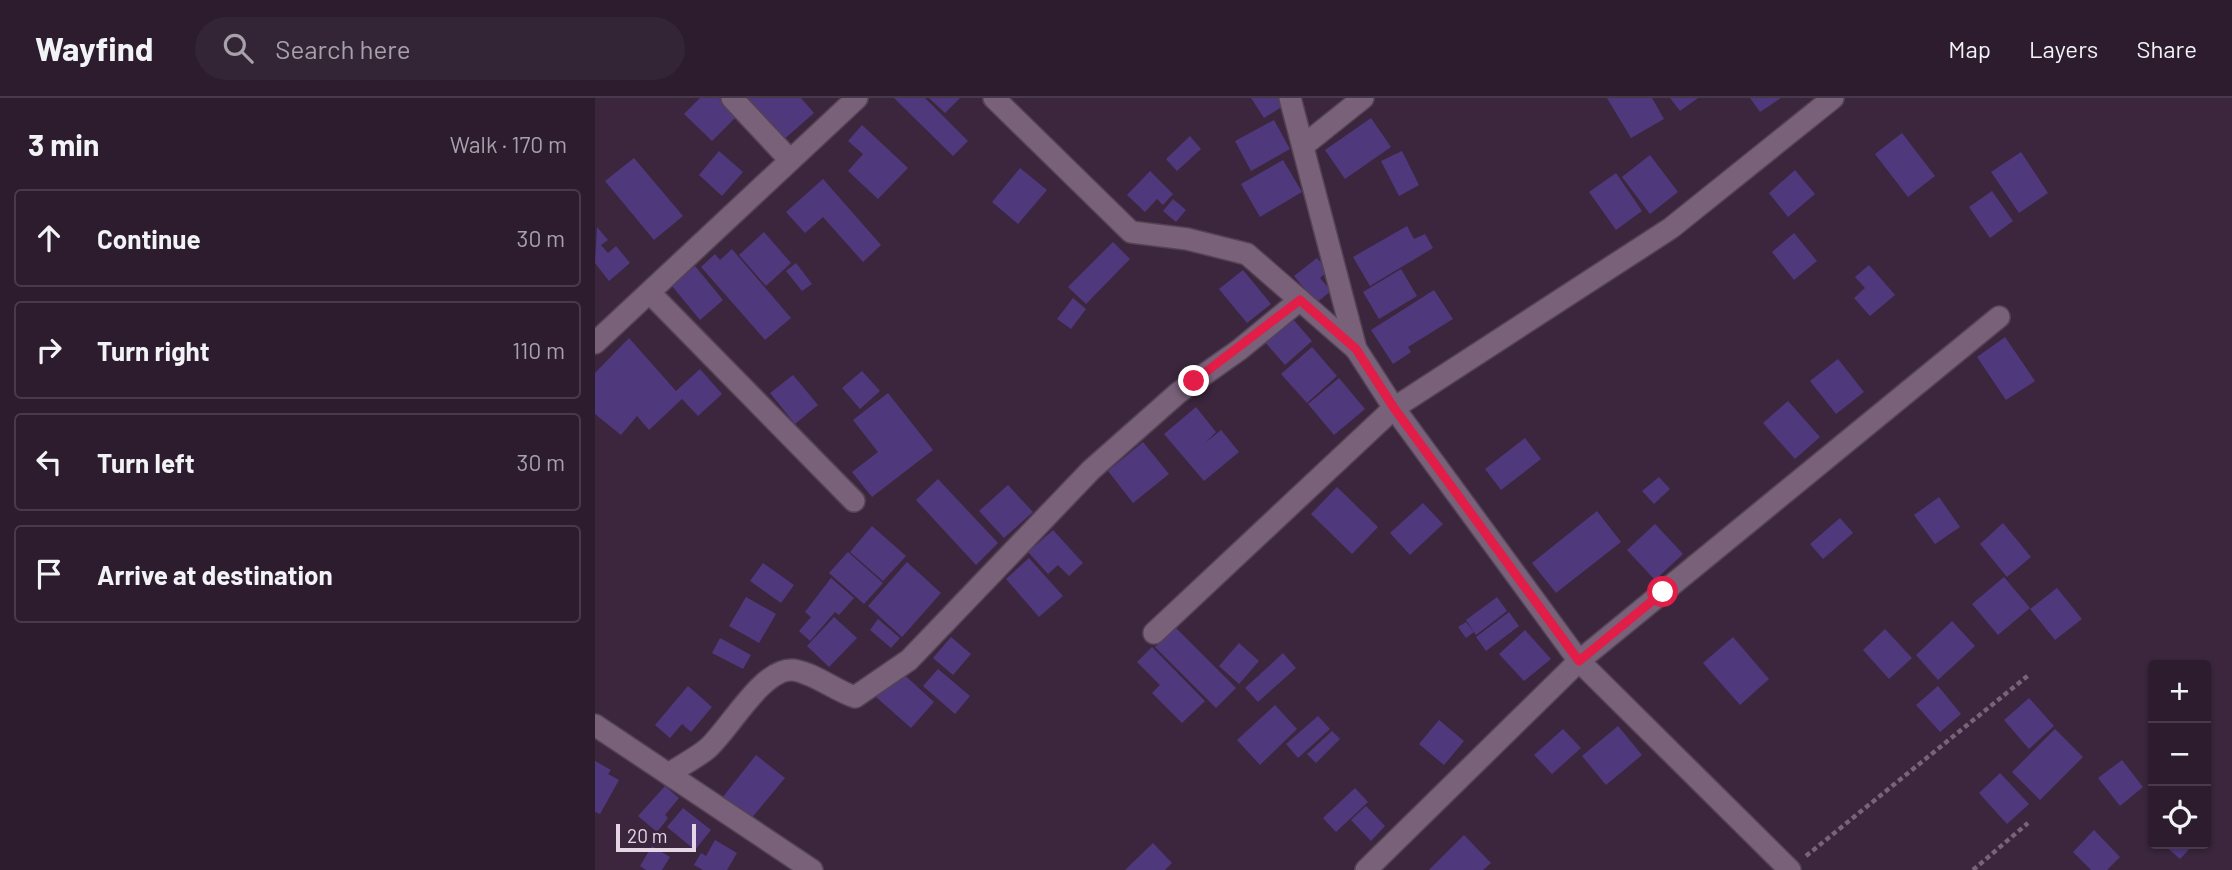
<!DOCTYPE html>
<html lang="en">
<head>
<meta charset="utf-8">
<style>
  body { margin:0; font-family:Barlow,sans-serif; background:#342536; color:#f1f3f6 }
  .controls { position:absolute; right:21px; bottom:21px; display:grid; overflow:hidden; border-radius:7px; box-shadow:0 2px 5px #0004 }
  .controls button { width:63px; height:63px; display:grid; place-items:center; padding:0; border:0; border-bottom:2px solid #483a4a; background:#2c1c2e; color:#f1f3f6; font:35px sans-serif }
  .scale { position:absolute; left:21px; bottom:18px; width:80px; box-sizing:border-box; padding-left:7px; border:4px solid #e4d6e4; border-top:0; font-size:19px; line-height:24px; white-space:nowrap; color:#e4d6e4; -webkit-text-stroke:5px #3b263d; paint-order:stroke }
  .stop { position:absolute; width:21px; height:21px; margin:-16px; border:5px solid #e11d48; border-radius:50%; background:#fff }
  .stop.end { background:#e11d48; border-color:#fff; box-shadow:0 2px 7px #0008 }
  .list { margin:0; padding:0; list-style:none }
  h2 { display:flex; justify-content:space-between; align-items:center; height:91px; margin:0; padding:0 28px; font-size:30px }
  h2 small { font-size:23px; font-weight:400; color:#a6a1aa }
  .list li { display:grid; grid-template-columns:46px 1fr auto; gap:21px; align-items:center; box-sizing:border-box; height:98px; margin:0 14px 14px; padding:0 14px; border:2px solid #483a4a; border-radius:7px }
  .list b { display:block; font-size:26px; white-space:nowrap }
  .list em { font-size:23px; font-style:normal; color:#a6a1aa }
  .icon { flex:none; width:38px; height:38px; fill:none; stroke:currentColor; stroke-width:2; stroke-linecap:round; stroke-linejoin:round }
  .map { position:relative; flex:none; width:1637px; height:772px; overflow:hidden }
  header { display:flex; align-items:center; gap:42px; box-sizing:border-box; height:98px; padding:0 35px; background:#2c1c2e; border-bottom:2px solid #483a4a }
  header strong { font-size:33px }
  nav { display:flex; gap:38px; margin-inline-start:auto; font-size:24px }
  .search { width:490px; height:63px; background:#342536; display:flex; align-items:center; gap:18px; box-sizing:border-box; padding:0 24px; border-radius:38px; color:#a6a1aa; font-size:26px }
  main { display:flex }
  aside { flex:1; background:#2c1c2e }
  .map>svg:first-child { display:block }
  .building { fill:#50387d }
  .lines { fill:none; stroke-linecap:round; stroke-linejoin:round }
  .street-casing { stroke:#544355; stroke-width:24 }
  .path { stroke:#776478; stroke-width:4.5; stroke-dasharray:5 3.5; stroke-linecap:butt }
  .street { stroke:#79617a; stroke-width:21 }
  .route { stroke:#e11d48; stroke-width:9 }
</style>
</head>
<body>
<header>
<strong>Wayfind</strong>
<div class="search"><svg class="icon" aria-label="search" viewBox="0 0 24 24"><circle cx="10" cy="10" r="6"/><path d="M15 15l6 6"/></svg>Search here</div>
<nav><a>Map</a><a>Layers</a><a>Share</a></nav>
</header>
<main>
<aside>
<h2>3 min<small>Walk · 170 m</small></h2>
<ul class="list">
<li><svg class="icon" aria-label="ahead" viewBox="0 0 24 24"><path d="M12 20V5M6 11l6-6 6 6"/></svg><div><b>Continue</b></div><em>30 m</em></li>
<li><svg class="icon" aria-label="right" viewBox="0 0 24 24"><path d="M7 20v-9h11M14 6l5 5-5 5"/></svg><div><b>Turn right</b></div><em>110 m</em></li>
<li><svg class="icon" aria-label="left" viewBox="0 0 24 24"><path d="M17 20v-9H6M10 6l-5 5 5 5"/></svg><div><b>Turn left</b></div><em>30 m</em></li>
<li><svg class="icon" aria-label="arrive" viewBox="0 0 24 24"><path d="M6 21V4h12l-3 4 3 4H6"/></svg><div><b>Arrive at destination</b></div></li>
</ul>
</aside>
<div class="map">
<svg width="1637" height="772" viewBox="0 0 1637 772">
  <rect width="100%" height="100%" fill="#3b263d"/>
  <!-- building -->
  <g class="building">
    <polygon points="105,0 124,0 142,18 117,43 89,16"/>
    <polygon points="147,0 206,0 219,15 186,44"/>
    <polygon points="299,0 330,0 373,43 358,58"/>
    <polygon points="334,0 365,0 350,15"/>
    <polygon points="656,0 690,0 693,5 669,20"/>
    <polygon points="1012,0 1057,0 1069,21 1036,40"/>
    <polygon points="1075,0 1103,0 1085,13"/>
    <polygon points="1155,0 1186,0 1165,14"/>
    <polygon points="776,20 796,49 750,81 730,52"/>
    <polygon points="679,22 695,51 656,73 640,43"/>
    <polygon points="267,27 313,70 283,101 253,73 268,56 253,43"/>
    <polygon points="1307,35 1340,78 1313,99 1280,56"/>
    <polygon points="595,38 606,51 582,73 571,61"/>
    <polygon points="124,53 148,74 127,98 104,77"/>
    <polygon points="807,53 824,87 804,98 786,63"/>
    <polygon points="1426,54 1453,95 1424,115 1396,74"/>
    <polygon points="1055,57 1083,94 1055,116 1027,79"/>
    <polygon points="39,60 88,118 59,142 10,83"/>
    <polygon points="688,62 707,94 665,119 646,86"/>
    <polygon points="425,70 452,92 423,126 397,104"/>
    <polygon points="1200,72 1220,96 1193,119 1174,95"/>
    <polygon points="555,73 578,96 568,107 562,101 550,114 532,97"/>
    <polygon points="1021,75 1047,113 1021,132 994,94"/>
    <polygon points="228,81 286,147 268,164 228,119 210,135 191,114"/>
    <polygon points="1397,93 1418,123 1395,140 1374,109"/>
    <polygon points="578,101 591,112 581,124 568,113"/>
    <polygon points="812,128 819,141 830,136 838,150 775,188 758,159"/>
    <polygon points="2,129 13,142 6,147 13,155 21,148 35,165 14,183 0,165"/>
    <polygon points="169,134 196,165 171,188 144,157"/>
    <polygon points="1199,135 1222,163 1199,182 1177,154"/>
    <polygon points="518,144 535,161 491,206 473,189"/>
    <polygon points="137,151 196,220 170,242 106,169 120,156 125,162"/>
    <polygon points="722,160 733,173 725,180 736,193 721,205 699,178"/>
    <polygon points="201,165 217,186 207,193 191,173"/>
    <polygon points="1274,167 1300,197 1275,218 1259,200 1270,190 1260,179"/>
    <polygon points="100,168 128,202 105,222 77,188"/>
    <polygon points="806,171 822,198 784,221 768,194"/>
    <polygon points="648,172 676,206 652,225 624,191"/>
    <polygon points="839,192 858,221 813,249 816,254 798,266 776,232"/>
    <polygon points="478,200 491,211 476,231 462,221"/>
    <polygon points="696,219 717,243 690,267 669,243"/>
    <polygon points="1410,239 1440,283 1411,302 1382,259"/>
    <polygon points="34,240 81,293 105,271 127,296 103,318 87,301 54,332 42,318 26,337 0,316 0,275"/>
    <polygon points="717,249 742,278 712,305 686,276"/>
    <polygon points="1243,261 1269,294 1241,316 1215,283"/>
    <polygon points="267,273 285,293 265,311 247,290"/>
    <polygon points="198,277 223,307 200,326 175,295"/>
    <polygon points="744,280 770,311 739,337 713,306"/>
    <polygon points="293,295 338,352 277,399 257,374 283,354 258,322"/>
    <polygon points="1193,303 1225,339 1200,361 1168,325"/>
    <polygon points="601,309 621,334 609,346 626,332 644,354 609,383 569,336"/>
    <polygon points="930,340 946,361 906,392 890,371"/>
    <polygon points="548,344 574,376 538,405 513,373"/>
    <polygon points="1064,379 1075,391 1059,406 1047,393"/>
    <polygon points="343,381 403,445 381,467 321,402"/>
    <polygon points="413,387 438,414 409,440 384,413"/>
    <polygon points="742,389 783,429 757,456 716,416"/>
    <polygon points="1344,399 1365,429 1340,446 1319,417"/>
    <polygon points="828,405 848,426 815,457 795,435"/>
    <polygon points="1002,413 1026,444 961,495 937,465"/>
    <polygon points="1245,420 1258,435 1228,461 1215,446"/>
    <polygon points="1408,425 1436,459 1412,479 1385,446"/>
    <polygon points="1060,426 1088,456 1060,482 1032,452"/>
    <polygon points="277,428 311,458 288,483 255,454"/>
    <polygon points="458,432 488,465 474,478 463,467 453,476 433,454"/>
    <polygon points="253,454 288,485 269,506 234,475"/>
    <polygon points="434,460 468,498 444,519 411,481"/>
    <polygon points="312,464 346,495 307,539 273,508"/>
    <polygon points="168,465 199,487 186,505 155,483"/>
    <polygon points="1409,479 1435,510 1403,537 1377,506"/>
    <polygon points="236,480 259,500 244,517 240,514 215,543 204,533 216,519 210,514"/>
    <polygon points="1462,490 1487,521 1460,542 1435,511"/>
    <polygon points="151,499 181,516 164,545 134,528"/>
    <polygon points="902,499 912,513 881,537 871,522"/>
    <polygon points="914,514 924,528 891,553 881,539"/>
    <polygon points="239,519 262,540 234,569 212,548"/>
    <polygon points="283,521 305,540 296,550 275,532"/>
    <polygon points="1357,523 1380,548 1343,582 1321,557"/>
    <polygon points="871,524 879,534 871,540 863,529"/>
    <polygon points="580,529 641,590 621,610 560,549"/>
    <polygon points="1290,531 1317,560 1294,581 1268,552"/>
    <polygon points="930,532 956,561 929,583 904,556"/>
    <polygon points="356,539 376,556 358,577 338,560"/>
    <polygon points="1138,539 1174,581 1145,607 1108,565"/>
    <polygon points="125,540 156,557 148,571 117,555"/>
    <polygon points="644,545 664,563 644,586 624,568"/>
    <polygon points="557,549 610,603 587,625 557,595 565,587 542,564"/>
    <polygon points="688,555 701,570 663,604 650,590"/>
    <polygon points="343,571 375,598 360,616 328,588"/>
    <polygon points="305,573 339,604 316,630 281,599"/>
    <polygon points="93,588 117,609 96,634 87,626 75,640 60,627"/>
    <polygon points="1343,588 1366,616 1345,634 1321,607"/>
    <polygon points="1434,600 1459,628 1434,651 1409,622"/>
    <polygon points="680,607 702,631 665,667 642,642"/>
    <polygon points="723,618 735,631 703,660 691,646"/>
    <polygon points="844,622 869,643 849,667 824,646"/>
    <polygon points="1023,628 1047,657 1011,687 987,658"/>
    <polygon points="968,631 986,650 957,676 939,657"/>
    <polygon points="1460,631 1488,659 1445,702 1417,674"/>
    <polygon points="737,633 745,641 721,665 712,656"/>
    <polygon points="161,657 190,680 155,722 127,700"/>
    <polygon points="1527,662 1548,689 1525,708 1503,680"/>
    <polygon points="0,663 16,672 13,676 24,682 5,716 0,714"/>
    <polygon points="1405,675 1434,706 1412,726 1384,695"/>
    <polygon points="70,688 84,700 70,717 73,720 62,734 43,718"/>
    <polygon points="760,690 773,704 741,734 728,720"/>
    <polygon points="771,708 790,728 776,743 756,722"/>
    <polygon points="88,710 116,732 100,752 72,729"/>
    <polygon points="1499,732 1525,759 1512,772 1496,772 1478,754"/>
    <polygon points="869,737 896,765 888,772 834,772"/>
    <polygon points="120,742 142,755 132,772 108,772 99,767 106,755 111,758"/>
    <polygon points="558,745 577,765 570,772 530,772"/>
    <polygon points="1568,746 1599,746 1585,761"/>
    <polygon points="57,748 75,759 67,772 51,772 45,768"/>
  </g>
  <g class="lines">
    <defs>
      <g id="street">
        <polyline points="137,0 195,62"/>
        <polyline points="399,0 536,134 592,141 652,156 761,251"/>
        <polyline points="695,0 761,251 799,310 984,563 1195,772"/>
        <polyline points="708,48 768,0"/>
        <polyline points="55,195 259,403"/>
        <polyline points="0,245 262,0"/>
        <polyline points="559,535 799,310 1076,130 1238,0"/>
        <polyline points="0,627 217,772"/>
        <path d="M 75,675 C 87,667 101,660 112,651 C 134,632 166,572 196,572 C 214,572 241,593 260,599 L 314,562 L 496,372 L 583,295 L 644,252 L 705,202"/>
        <polyline points="771,772 984,563 1404,219"/>
      </g>
    </defs>
    <!-- street casing -->
    <use href="#street" class="street-casing"/>
    <!-- path -->
    <g class="path">
      <polyline points="1211,758 1435,576"/>
      <polyline points="1378,772 1433,725"/>
    </g>
    <!-- street -->
    <use href="#street" class="street"/>
  </g>
  <g class="lines">
    <!-- route -->
    <polyline class="route" points="599,283 705,202 761,251 799,310 984,563 1068,494"/>
  </g>
</svg>
<div class="controls">
<button>+</button>
<button>−</button>
<button><svg class="icon" aria-label="locate" viewBox="0 0 24 24"><circle cx="12" cy="12" r="6"/><path d="M12 2v4M12 18v4M2 12h4M18 12h4"/></svg></button>
</div>
<div class="scale">20 m</div>
<div class="stop" style="left:1068px;top:494px"></div>
<div class="stop end" style="left:599px;top:283px"></div>
</div>
</main>
</body>
</html>
